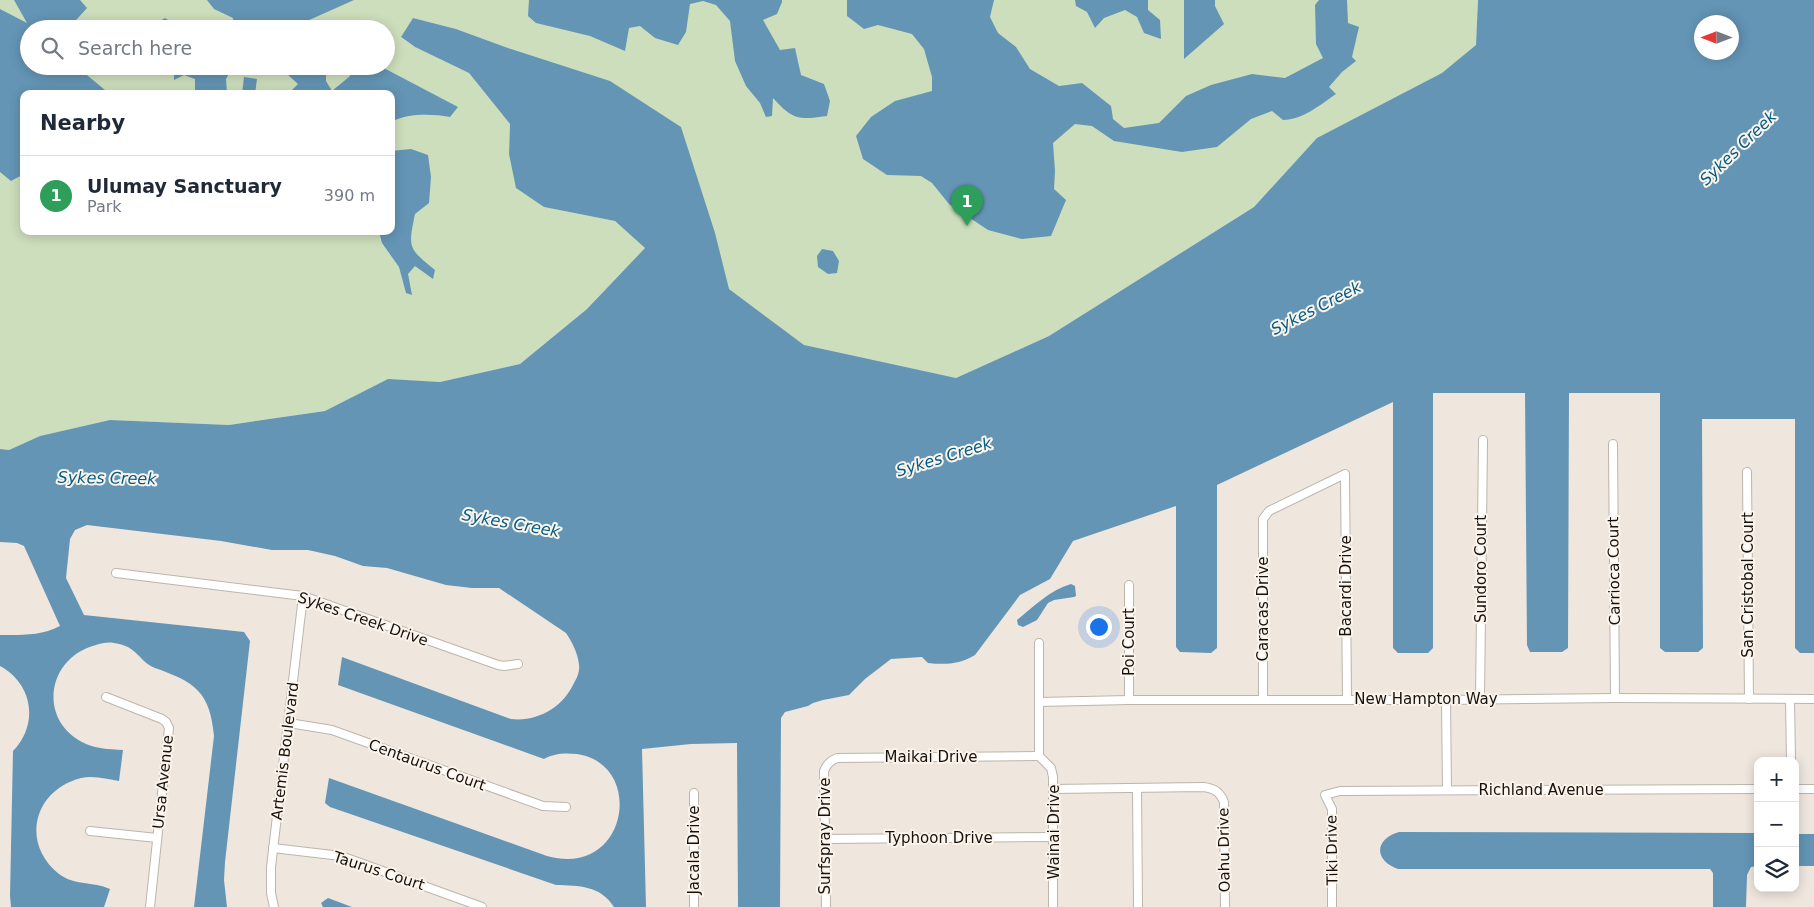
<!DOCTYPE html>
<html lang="en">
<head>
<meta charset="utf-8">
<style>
  body { margin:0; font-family:"DejaVu Sans",sans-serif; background:#f6f6f7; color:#1f2937 }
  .controls { position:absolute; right:15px; bottom:15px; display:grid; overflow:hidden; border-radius:10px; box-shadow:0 2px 12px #0003 }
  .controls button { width:45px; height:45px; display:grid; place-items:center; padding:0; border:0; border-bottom:1px solid #e0e1e3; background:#fff; color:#1f2937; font:25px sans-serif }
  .compass { position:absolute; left:1694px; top:15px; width:45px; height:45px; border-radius:50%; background:#fff; box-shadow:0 2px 12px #0003; rotate:270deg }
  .you { position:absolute; left:1098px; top:626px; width:18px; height:18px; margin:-12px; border:4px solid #fff; border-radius:50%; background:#1a73e8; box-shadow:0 0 0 8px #1a73e833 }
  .badge { display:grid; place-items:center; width:32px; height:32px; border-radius:50%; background:#1a73e8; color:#fff; font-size:16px; font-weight:700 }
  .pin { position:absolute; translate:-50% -41px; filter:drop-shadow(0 1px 2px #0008) }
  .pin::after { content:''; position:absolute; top:26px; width:18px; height:15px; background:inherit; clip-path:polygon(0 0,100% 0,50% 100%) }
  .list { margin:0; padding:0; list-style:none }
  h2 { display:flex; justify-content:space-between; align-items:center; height:65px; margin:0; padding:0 20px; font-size:21px }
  h2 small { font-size:16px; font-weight:400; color:#747a83 }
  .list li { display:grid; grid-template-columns:32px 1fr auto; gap:15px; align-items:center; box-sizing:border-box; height:80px; padding:0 20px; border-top:1px solid #e0e1e3 }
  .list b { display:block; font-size:19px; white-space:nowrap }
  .list p { margin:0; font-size:16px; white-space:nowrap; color:#747a83 }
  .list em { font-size:16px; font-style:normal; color:#747a83 }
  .icon { flex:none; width:28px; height:28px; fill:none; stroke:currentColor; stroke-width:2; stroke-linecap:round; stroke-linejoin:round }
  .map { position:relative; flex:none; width:1814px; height:907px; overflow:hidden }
  .search { position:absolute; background:#fff; box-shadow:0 2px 12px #0003; left:20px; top:20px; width:375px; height:55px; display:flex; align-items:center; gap:12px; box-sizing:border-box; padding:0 18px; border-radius:28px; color:#747a83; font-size:19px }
  .panel { position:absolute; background:#fff; box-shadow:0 2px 12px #0003; left:20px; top:90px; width:375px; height:145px; border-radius:10px }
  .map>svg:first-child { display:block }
  .green { fill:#cddebc; fill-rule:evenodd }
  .water { fill:#6495b5; fill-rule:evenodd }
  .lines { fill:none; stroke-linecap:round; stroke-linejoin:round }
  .street-casing { stroke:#bcb5ac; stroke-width:10 }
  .street { stroke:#fff; stroke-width:8 }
  .labels { text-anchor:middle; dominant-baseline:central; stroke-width:4; stroke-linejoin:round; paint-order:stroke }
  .street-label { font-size:15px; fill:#14110e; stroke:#fcf4eb }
  .water-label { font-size:16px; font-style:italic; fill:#005d88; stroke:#fcf4eb }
</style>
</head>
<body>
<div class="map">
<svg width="1814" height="907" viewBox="0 0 1814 907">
  <rect width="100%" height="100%" fill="#efe7de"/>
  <!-- green -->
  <path class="green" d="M 0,0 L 1478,0 L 1476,45 L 1443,73 L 1318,138 L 1254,207 L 1049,336 L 956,378 L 804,346 L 728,289 L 511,49 L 456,29 L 413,18 L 401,38 L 415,47 L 469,73 L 510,124 L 509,154 L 544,207 L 615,221 L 645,248 L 587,309 L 520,364 L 440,382 L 388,380 L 325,411 L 229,425 L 110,420 L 40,436 L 9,450 L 0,449 ZM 29,29 L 386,29 L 386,66 L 29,66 ZM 24,94 L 391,94 L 391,231 L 24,231 Z"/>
  <!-- water -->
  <g class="water">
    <polygon points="14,0 80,0 87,8 68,29 29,29 29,66 76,66 105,90 105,94 24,94 24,174 11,181 0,172 0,9 27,23"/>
    <polygon points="207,0 354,0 289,29 234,29 233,18 214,9"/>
    <path d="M 529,0 L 782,0 L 782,2 L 777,14 L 763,20 L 780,50 L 795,48 L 801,75 L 824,84 L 830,101 L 827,116 C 798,120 793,120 773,98 L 772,116 L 766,117 L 760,103 L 746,86 L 735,61 L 730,21 L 716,5 L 703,1 L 690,4 L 686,32 L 678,45 L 655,38 L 640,26 L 629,28 L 625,51 L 590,36 L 536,23 L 528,16 Z"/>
    <path d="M 847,0 L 994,0 L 990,17 L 998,33 L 1016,47 L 1030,69 L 1059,86 L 1082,83 L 1111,106 L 1113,119 L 1124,128 L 1159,123 L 1186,96 L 1211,85 L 1252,74 L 1285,78 L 1323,58 L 1316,44 L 1315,5 L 1319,0 L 1347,0 L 1348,23 L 1359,27 L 1352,57 L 1356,61 L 1342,72 L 1329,87 L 1336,94 C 1320,105 1302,120 1283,120 L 1272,111 L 1251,119 L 1217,147 L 1182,152 L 1114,141 L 1092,126 L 1075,124 L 1053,143 L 1055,171 L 1054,189 L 1066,200 L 1051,236 L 1022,239 L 988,230 L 949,204 L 932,183 L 921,176 L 887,175 L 863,159 L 856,136 L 871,117 L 895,101 L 932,91 L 932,77 L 924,49 L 912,34 L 878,25 L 864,29 L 847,16 Z"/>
    <polygon points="1075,0 1148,0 1148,10 1160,20 1161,39 1144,33 1137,17 1125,10 1104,18 1095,28 1087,12 1076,6"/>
    <polygon points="1184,0 1215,0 1215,6 1224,24 1184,59"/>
    <path d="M 1478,0 L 1814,0 L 1814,653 L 1800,653 L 1795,648 L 1795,419 L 1702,419 L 1703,648 L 1698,652 L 1665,652 L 1660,648 L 1660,393 L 1569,393 L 1568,648 L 1562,652 L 1530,652 L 1527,645 L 1525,393 L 1433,393 L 1433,648 L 1428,653 L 1398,653 L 1393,648 L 1393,402 L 1217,485 L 1217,648 L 1211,653 L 1180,652 L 1176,647 L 1176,506 L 1073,541 L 1050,579 L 1020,595 L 975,655 C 960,664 946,665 928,663 L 922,657 L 891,659 L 865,679 L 849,695 L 823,700 L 813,703 L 808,706 L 785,712 L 781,718 L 780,907 L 738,907 L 737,743 L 691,744 L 642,749 L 646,907 L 614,907 C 600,885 579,886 556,885 L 330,807 L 325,803 L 329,778 L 547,856 C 628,879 646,764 577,754 C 565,753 555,753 544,759 L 338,685 L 342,657 L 511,719 C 538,722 563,707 574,683 C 577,678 580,671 579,665 C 578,653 572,642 566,633 L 499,588 L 472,588 L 446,585 L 387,568 L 363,566 L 335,556 L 308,550 L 272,550 L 221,541 L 87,525 L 75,530 L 70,539 L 66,578 L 84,615 L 244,632 L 250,641 L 225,862 L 224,880 L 227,907 L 194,907 L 214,736 C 210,692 195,682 155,668 C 139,662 138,646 114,643 C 108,642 102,643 96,645 C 48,657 37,718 82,742 C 94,749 109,749 123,750 L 119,781 C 107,779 94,775 81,778 C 34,790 20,843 59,874 C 75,886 93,881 110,889 L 104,907 L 11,907 L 10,896 L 13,751 C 39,724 33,684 0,666 L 0,635 C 21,635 41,636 60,626 L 24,546 L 17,543 L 0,542 L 0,449 L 9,450 L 40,436 L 110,420 L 229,425 L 325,411 L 388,379 L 440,382 L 520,364 L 587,309 L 645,248 L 615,221 L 544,207 L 516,188 L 509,154 L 510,124 L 469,73 L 415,47 L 401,37 L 413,18 L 456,29 L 511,49 L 610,81 L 681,127 L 715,233 L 729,289 L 804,345 L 956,378 L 1049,336 L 1254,207 L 1317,138 L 1442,73 L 1476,45 ZM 1702,22 L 1732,22 L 1732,52 L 1702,52 Z"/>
    <polygon points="165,18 178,27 177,29 162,29 160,21"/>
    <polygon points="174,66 233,66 226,79 227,94 205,94 195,90 195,79 184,75 174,80"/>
    <path d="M 313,66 L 319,66 L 326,71 L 326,81 L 332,91 L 350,76 L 349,66 L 380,66 L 458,107 L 450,117 C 431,114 409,113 391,122 L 391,94 L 288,94 L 298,84 L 287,74 L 290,67 L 304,69 Z"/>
    <polygon points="244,77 257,79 255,94 242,94"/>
    <path d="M 411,149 L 428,155 L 431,177 L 429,203 L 415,214 C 408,248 408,248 435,270 L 433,279 L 415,266 L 408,274 L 412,295 L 406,293 L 399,267 L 382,243 L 379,231 L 391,231 L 391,151 Z"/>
    <polygon points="822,249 833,251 839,261 837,273 828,274 818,267 817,256"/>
    <path d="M 1071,584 L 1075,586 L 1076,596 L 1074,597 L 1054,600 L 1048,603 L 1037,620 L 1023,627 L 1018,625 L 1017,620 C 1033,607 1050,590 1071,584 Z"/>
    <path d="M 1399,832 L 1758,833 L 1758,866 L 1751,867 L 1747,875 L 1746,907 L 1713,907 L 1713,873 L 1710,869 L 1398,869 C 1374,861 1374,839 1399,832 Z"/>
    <rect x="1795" y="834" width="19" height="32"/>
    <polygon points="328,898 352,907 323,907 321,903"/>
  </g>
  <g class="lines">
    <defs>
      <g id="street">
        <polyline points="1613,444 1615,698"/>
        <polyline points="1747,472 1749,699"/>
        <polyline points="116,573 303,596 498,665 504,666 518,664"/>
        <polyline points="1129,585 1129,700"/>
        <polyline points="1039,643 1039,756 1051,768 1053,777 1053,907"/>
        <polyline points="106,697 162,719 166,722 169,728 150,907"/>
        <polyline points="1263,699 1263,519 1269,511 1345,474 1347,699"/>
        <polyline points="1480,699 1483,440"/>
        <polyline points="1790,699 1791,761"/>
        <polyline points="1446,700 1447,790"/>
        <polyline points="1039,702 1129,700 1446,700 1615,698 1814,699"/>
        <polyline points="289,723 332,730 543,806 566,807"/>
        <polyline points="1137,788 1138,907"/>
        <path d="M 1053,789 L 1203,787 C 1214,788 1220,792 1224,802 L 1225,907"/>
        <polyline points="1795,789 1814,789"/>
        <polyline points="694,793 694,907"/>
        <polyline points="90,831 157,838"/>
        <polyline points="825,839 1054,837"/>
        <polyline points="273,848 341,856 482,907"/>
        <polyline points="274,907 271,893 271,867 303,596"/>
        <path d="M 826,907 L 824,771 C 827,764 830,761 837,758 L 1039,756"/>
        <polyline points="1332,907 1332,809 1325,795 1340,791 1758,789"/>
      </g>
    </defs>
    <!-- street casing -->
    <use href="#street" class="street-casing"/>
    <!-- street -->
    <use href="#street" class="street"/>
  </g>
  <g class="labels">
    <!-- street labels -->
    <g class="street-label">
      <text transform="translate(1481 569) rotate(-90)">Sundoro Court</text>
      <text transform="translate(1614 571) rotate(-91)">Carrioca Court</text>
      <text transform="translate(1748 585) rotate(-90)">San Cristobal Court</text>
      <text transform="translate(1346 586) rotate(-90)">Bacardi Drive</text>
      <text transform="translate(1263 609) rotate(-90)">Caracas Drive</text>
      <text transform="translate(363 619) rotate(19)">Sykes Creek Drive</text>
      <text transform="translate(1129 642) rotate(-90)">Poi Court</text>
      <text x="1426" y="699">New Hampton Way</text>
      <text transform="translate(285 751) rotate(-83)">Artemis Boulevard</text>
      <text x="931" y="757">Maikai Drive</text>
      <text transform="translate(427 765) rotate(20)">Centaurus Court</text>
      <text transform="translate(163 782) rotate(-84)">Ursa Avenue</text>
      <text x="1541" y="790">Richland Avenue</text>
      <text transform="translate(1054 832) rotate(-90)">Wainai Drive</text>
      <text transform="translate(825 836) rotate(-90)">Surfspray Drive</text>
      <text x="939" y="838">Typhoon Drive</text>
      <text transform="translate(694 850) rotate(-90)">Jacala Drive</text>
      <text transform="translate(1224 850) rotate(-91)">Oahu Drive</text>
      <text transform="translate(1332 850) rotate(-91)">Tiki Drive</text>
      <text transform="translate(379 871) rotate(18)">Taurus Court</text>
    </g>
    <!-- water labels -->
    <g class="water-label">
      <text transform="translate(1738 148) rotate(-44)">Sykes Creek</text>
      <text transform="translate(1316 308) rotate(-27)">Sykes Creek</text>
      <text transform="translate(944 457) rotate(-17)">Sykes Creek</text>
      <text transform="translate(107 478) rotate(1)">Sykes Creek</text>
      <text transform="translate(511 523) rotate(10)">Sykes Creek</text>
    </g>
  </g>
</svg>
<div class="controls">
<button>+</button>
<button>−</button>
<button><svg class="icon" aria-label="layers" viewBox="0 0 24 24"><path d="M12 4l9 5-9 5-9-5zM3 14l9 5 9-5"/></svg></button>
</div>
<svg class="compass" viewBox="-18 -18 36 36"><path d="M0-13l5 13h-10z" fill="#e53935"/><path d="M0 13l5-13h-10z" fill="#747a83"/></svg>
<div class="you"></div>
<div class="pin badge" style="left:967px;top:226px;background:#2e9e5b">1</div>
<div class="search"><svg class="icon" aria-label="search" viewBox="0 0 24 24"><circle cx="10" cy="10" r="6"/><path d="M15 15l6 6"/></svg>Search here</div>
<section class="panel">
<h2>Nearby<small></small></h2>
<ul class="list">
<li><span class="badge" style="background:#2e9e5b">1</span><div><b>Ulumay Sanctuary</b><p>Park</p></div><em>390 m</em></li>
</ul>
</section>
</div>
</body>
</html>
